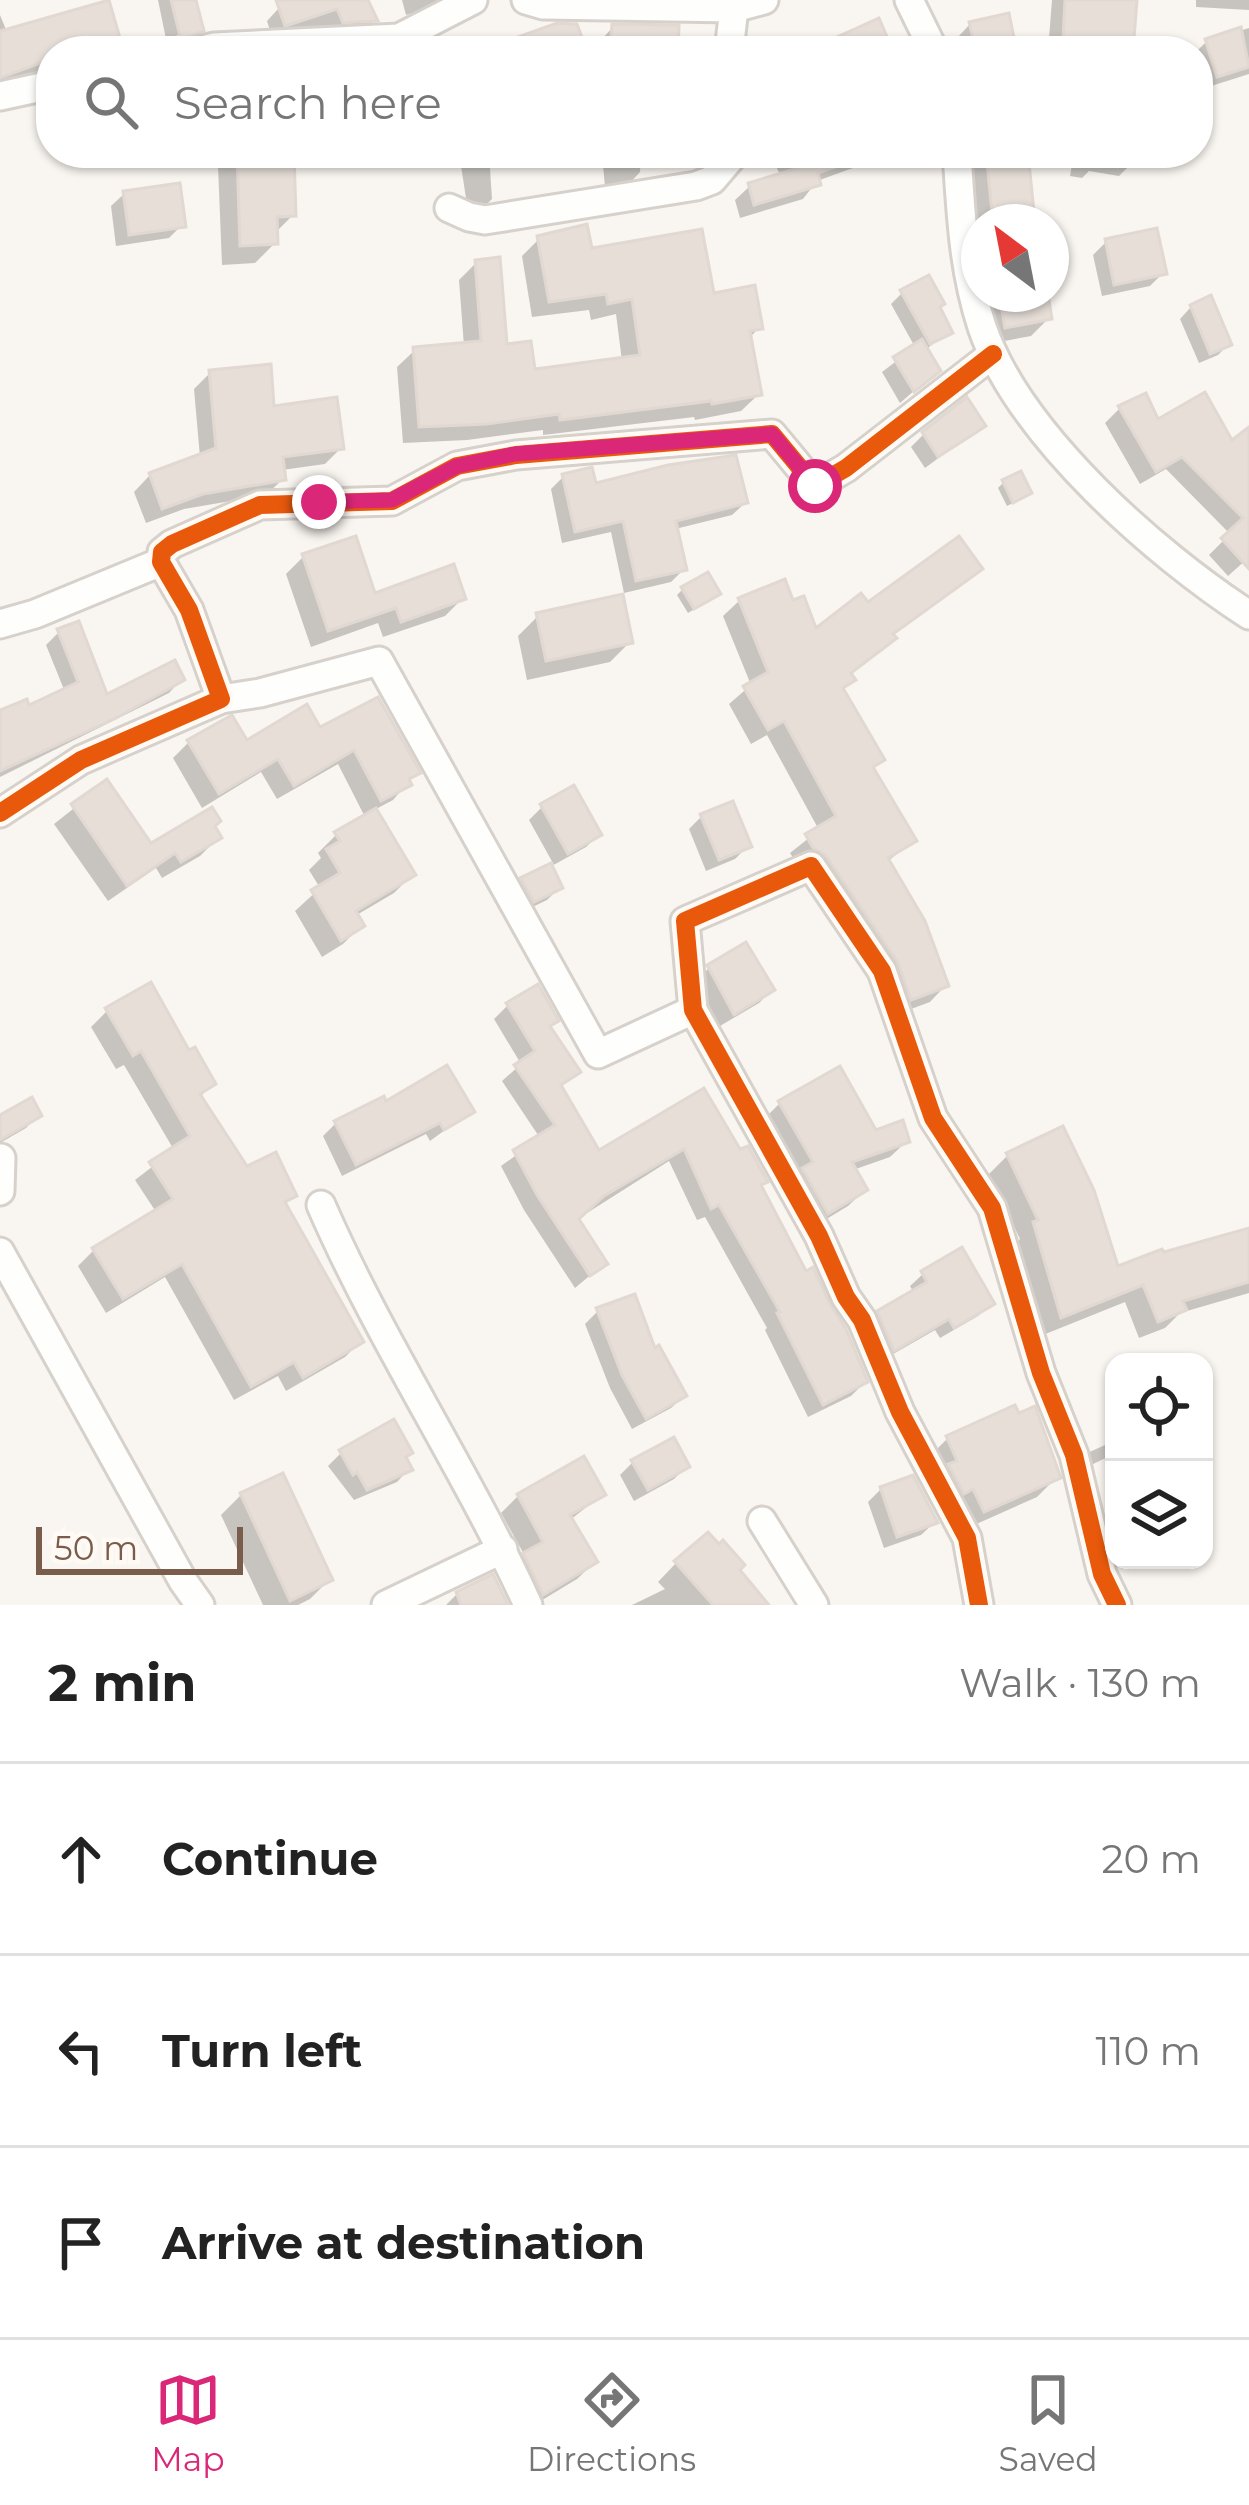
<!DOCTYPE html>
<html lang="en">
<head>
<meta charset="utf-8">
<style>
  body { margin:0; font-family:Montserrat,sans-serif; background:#f2f2f2; color:#222 }
  .controls { position:absolute; right:36px; bottom:36px; display:grid; overflow:hidden; border-radius:24px; box-shadow:0 3px 9px #0004 }
  .controls button { width:108px; height:108px; display:grid; place-items:center; padding:0; border:0; border-bottom:3px solid #e0e0e0; background:#fff; color:#222; font:60px sans-serif }
  .compass { position:absolute; left:961px; top:204px; width:108px; height:108px; border-radius:50%; background:#fff; box-shadow:0 3px 9px #0004; rotate:328deg }
  .scale { position:absolute; left:36px; bottom:30px; width:207px; box-sizing:border-box; padding-left:12px; border:6px solid #7a5c4d; border-top:0; font-size:33px; line-height:42px; white-space:nowrap; color:#7a5c4d; -webkit-text-stroke:9px #fffaf3; paint-order:stroke }
  .stop { position:absolute; width:36px; height:36px; margin:-27px; border:9px solid #db2777; border-radius:50%; background:#fff }
  .stop.end { background:#db2777; border-color:#fff; box-shadow:0 3px 12px #0008 }
  .list { margin:0; padding:0; list-style:none }
  h2 { display:flex; justify-content:space-between; align-items:center; height:156px; margin:0; padding:0 48px; font-size:51px }
  h2 small { font-size:39px; font-weight:400; color:#767676 }
  .list li { display:grid; grid-template-columns:78px 1fr auto; gap:36px; align-items:center; box-sizing:border-box; height:192px; padding:0 48px; border-top:3px solid #e0e0e0 }
  .list b { display:block; font-size:45px; white-space:nowrap }
  .list em { font-size:39px; font-style:normal; color:#767676 }
  .icon { flex:none; width:66px; height:66px; fill:none; stroke:currentColor; stroke-width:2; stroke-linecap:round; stroke-linejoin:round }
  .map { position:relative; flex:none; width:1249px; height:1605px; overflow:hidden }
  .search { position:absolute; background:#fff; box-shadow:0 3px 9px #0004; left:36px; right:36px; top:36px; height:132px; display:flex; align-items:center; gap:30px; box-sizing:border-box; padding:0 42px; border-radius:48px; color:#767676; font-size:45px }
  .sheet { height:732px; background:#fff }
  nav { display:flex; justify-content:space-around; align-items:center; box-sizing:border-box; height:168px; border-top:3px solid #e0e0e0; background:#fff; font-size:33px; color:#767676 }
  nav a { display:grid; justify-items:center; gap:6px }
  nav .on { color:#db2777 }
  .map>svg:first-child { display:block }
  .shadow { fill:#0003 }
  .building { fill:#e6ded7; stroke:#e2d8d2; stroke-width:3 }
  .lines { fill:none; stroke-linecap:round; stroke-linejoin:round }
  .street-casing { stroke:#d7d1cb; stroke-width:33 }
  .street { stroke:#fefefd; stroke-width:27 }
  .cycleway-casing { stroke:#fffaf3; stroke-width:26 }
  .cycleway { stroke:#e8590c; stroke-width:18 }
  .route { stroke:#db2777; stroke-width:15 }
</style>
</head>
<body>
<div class="map">
<svg width="1249" height="1605" viewBox="0 0 1249 1605">
  <rect width="100%" height="100%" fill="#f9f5f0"/>
  <!-- shadow -->
  <g class="shadow">
    <polygon points="158,0 193,0 185,33 166,39"/>
    <polygon points="280,0 365,0 374,20 362,33 330,34 326,25 309,33 306,26 272,37 267,21 279,8"/>
    <polygon points="402,0 456,0 406,15"/>
    <polygon points="1052,0 1134,0 1128,51 1048,51"/>
    <polygon points="1196,0 1249,0 1249,10 1196,7"/>
    <polygon points="0,15 7,32 118,44 111,51 51,51 51,77 0,88"/>
    <polygon points="970,24 1013,47 1010,51 961,51 958,37"/>
    <polygon points="613,27 709,42 709,51 600,51 601,40"/>
    <polygon points="1249,28 1249,74 1205,88 1197,51 1207,41"/>
    <polygon points="442,47 442,51 419,51 426,48"/>
    <polygon points="231,153 291,153 293,215 274,234 275,243 255,263 222,265 218,166"/>
    <polygon points="459,153 489,153 492,199 481,210 468,211"/>
    <polygon points="560,153 641,153 640,172 628,185 605,187 602,154 563,163"/>
    <polygon points="770,153 883,153 875,160 817,181 803,199 740,218 735,200 750,186 781,177"/>
    <polygon points="982,153 1025,153 1032,222 979,222 979,260 969,166"/>
    <polygon points="1074,153 1136,153 1135,160 1119,176 1089,171 1082,178 1070,176"/>
    <polygon points="124,194 182,225 169,238 116,246 111,206"/>
    <polygon points="539,239 589,251 711,296 759,328 748,339 759,394 741,411 695,420 694,417 543,435 543,430 467,440 403,443 397,367 415,350 464,346 459,280 476,263 504,347 532,373 622,361 616,314 591,320 589,310 532,317 522,256"/>
    <polygon points="1106,242 1163,273 1150,286 1102,296 1093,255"/>
    <polygon points="902,293 937,308 949,332 925,350 937,371 900,403 882,372 915,347 891,304"/>
    <polygon points="983,294 1045,294 1049,318 1031,336 988,344"/>
    <polygon points="1191,307 1229,344 1218,355 1199,363 1180,319"/>
    <polygon points="210,373 341,448 325,464 282,470 283,479 266,495 184,509 146,523 134,492 150,475 200,457 194,389"/>
    <polygon points="1120,408 1231,445 1249,445 1249,561 1247,559 1228,576 1209,555 1230,534 1166,469 1140,484 1105,423"/>
    <polygon points="982,426 925,468 911,447 924,434"/>
    <polygon points="564,476 593,487 745,503 732,515 675,529 684,569 671,582 624,593 611,532 562,543 551,489"/>
    <polygon points="1003,483 1023,498 1007,506 998,488"/>
    <polygon points="304,556 373,597 463,598 445,616 383,637 378,623 311,647 286,574"/>
    <polygon points="979,569 891,636 877,654 849,675 852,680 841,691 881,759 871,769 913,841 887,862 946,985 930,1002 895,1015 790,853 819,830 767,735 751,744 729,704 751,685 723,616 740,600 791,604 815,633 868,606"/>
    <polygon points="683,589 711,599 688,613 677,595"/>
    <polygon points="538,616 630,642 610,662 527,680 518,636"/>
    <polygon points="59,632 105,698 181,680 169,693 0,777 0,713 28,709 65,692 46,645"/>
    <polygon points="319,731 417,772 393,800 374,810 412,875 394,893 355,916 361,926 343,944 322,957 295,911 320,888 309,870 321,858 318,853 336,835 365,817 338,764 277,799 261,772 202,808 173,758 189,742 246,744"/>
    <polygon points="106,783 150,847 212,826 218,838 200,856 162,878 156,868 108,901 54,824"/>
    <polygon points="542,807 599,834 586,847 550,867 560,887 547,900 520,913 509,893 522,880 554,865 529,820"/>
    <polygon points="702,816 748,846 735,859 706,871 689,829"/>
    <polygon points="709,968 772,990 759,1003 720,1026 696,981"/>
    <polygon points="508,1005 547,1028 577,1072 560,1088 598,1154 703,1092 865,1382 851,1396 808,1417 765,1330 767,1328 705,1217 697,1220 669,1161 576,1220 605,1263 575,1288 524,1210 501,1166 540,1138 502,1081 521,1064 494,1019"/>
    <polygon points="107,1011 188,1054 213,1084 199,1098 246,1170 293,1196 284,1205 360,1342 345,1357 286,1391 278,1376 234,1400 165,1277 106,1313 78,1266 94,1250 156,1212 135,1180 174,1150 124,1065 116,1069 91,1027"/>
    <polygon points="780,1103 874,1133 907,1141 890,1157 853,1170 865,1190 848,1206 810,1229 764,1119"/>
    <polygon points="385,1106 471,1111 430,1141 426,1134 342,1176 323,1136 336,1123"/>
    <polygon points="38,1115 26,1128 0,1143 0,1119"/>
    <polygon points="1007,1156 1117,1270 1249,1231 1249,1293 1180,1313 1165,1328 1139,1338 1125,1302 1043,1335 1016,1243 1020,1239 989,1174"/>
    <polygon points="923,1274 991,1303 978,1316 940,1338 935,1330 881,1361 866,1326 879,1313 914,1293 910,1286"/>
    <polygon points="598,1311 654,1352 684,1396 671,1408 632,1429 610,1388 585,1324"/>
    <polygon points="947,1439 1057,1477 1037,1497 963,1530 928,1458"/>
    <polygon points="1114,1441 1114,1454 1089,1466 1085,1454"/>
    <polygon points="341,1453 403,1459 409,1469 397,1482 354,1500 328,1466"/>
    <polygon points="633,1462 687,1466 674,1479 634,1501 620,1475"/>
    <polygon points="881,1489 934,1523 921,1535 884,1548 868,1502"/>
    <polygon points="241,1495 330,1579 310,1599 298,1605 263,1605 221,1515"/>
    <polygon points="602,1495 570,1520 595,1562 577,1579 534,1605 508,1573 525,1556 501,1513 518,1496"/>
    <polygon points="676,1563 736,1570 766,1605 632,1605 665,1589 658,1582"/>
    <polygon points="457,1594 505,1605 446,1605"/>
  </g>
  <!-- building -->
  <g class="building">
    <polygon points="109,0 122,45 100,51 51,51 51,59 0,78 0,31"/>
    <polygon points="171,0 196,0 204,31 181,40"/>
    <polygon points="276,0 368,0 378,21 343,23 337,9 285,26"/>
    <polygon points="1065,0 1137,0 1133,51 1069,51 1071,39 1063,39"/>
    <polygon points="1009,13 1016,48 976,51 969,22"/>
    <polygon points="879,18 893,51 806,51"/>
    <polygon points="557,23 577,24 587,51 488,51 487,48"/>
    <polygon points="612,24 679,25 678,51 610,51"/>
    <polygon points="1241,27 1249,67 1217,77 1205,39"/>
    <polygon points="237,153 294,153 296,216 277,217 278,244 240,246"/>
    <polygon points="790,153 864,153 864,157 818,173 821,185 754,205 748,183 798,168"/>
    <polygon points="986,153 1028,153 1035,222 993,222"/>
    <polygon points="180,183 186,227 129,235 123,191"/>
    <polygon points="587,224 592,248 702,229 714,293 755,285 763,329 750,331 762,395 712,404 711,401 560,420 559,414 487,424 419,427 413,347 481,341 475,260 500,257 507,344 531,341 535,369 640,355 632,299 608,304 606,294 549,302 537,236"/>
    <polygon points="1157,228 1167,274 1114,285 1105,239"/>
    <polygon points="929,275 945,304 940,307 953,333 930,344 900,290"/>
    <polygon points="999,294 1048,294 1052,319 1005,328"/>
    <polygon points="1211,295 1232,345 1210,354 1190,305"/>
    <polygon points="922,339 941,371 914,392 893,357"/>
    <polygon points="271,364 274,406 337,397 344,449 283,457 286,480 203,494 162,509 149,473 216,448 209,370"/>
    <polygon points="1205,392 1232,440 1249,427 1249,569 1221,538 1243,518 1182,457 1156,472 1118,406 1146,393 1158,419"/>
    <polygon points="967,397 986,426 938,457 922,432"/>
    <polygon points="736,455 748,503 676,521 687,570 636,581 623,521 575,532 562,474 592,467 596,483 668,465"/>
    <polygon points="1021,471 1032,493 1013,503 1002,480"/>
    <polygon points="356,536 375,593 454,564 466,599 401,622 396,608 328,631 302,554"/>
    <polygon points="959,536 983,569 893,634 897,638 851,673 856,680 843,688 885,760 873,767 917,841 888,858 925,921 949,986 911,1000 897,961 826,856 813,848 805,834 836,816 784,721 768,730 743,686 768,672 738,598 785,579 793,600 804,596 816,628 861,593 868,602"/>
    <polygon points="708,572 721,594 694,609 681,587"/>
    <polygon points="623,594 633,643 546,661 536,613"/>
    <polygon points="79,621 107,694 175,660 185,680 114,719 0,771 0,710 27,699 29,705 78,682 57,629"/>
    <polygon points="378,697 421,773 409,779 412,785 381,801 354,750 294,786 278,759 219,794 187,740 232,715 247,740 307,704 320,727"/>
    <polygon points="107,779 151,843 212,807 221,821 215,826 222,838 181,862 175,853 127,886 71,804"/>
    <polygon points="574,785 602,835 568,854 540,804"/>
    <polygon points="733,801 752,847 719,860 700,814"/>
    <polygon points="376,808 416,875 356,911 365,926 341,941 311,890 340,873 326,849 340,841 334,832"/>
    <polygon points="551,863 563,888 534,902 520,878"/>
    <polygon points="746,942 775,990 734,1015 707,965"/>
    <polygon points="151,982 189,1050 195,1047 216,1084 200,1094 247,1166 276,1152 297,1196 285,1202 364,1342 303,1378 294,1362 251,1387 182,1264 123,1299 92,1248 173,1199 149,1162 190,1136 141,1051 133,1056 105,1008"/>
    <polygon points="538,984 559,1021 550,1026 581,1072 561,1085 599,1150 704,1088 740,1149 748,1146 768,1182 761,1185 806,1271 813,1267 830,1304 846,1329 868,1382 823,1405 777,1313 780,1312 719,1205 711,1209 684,1149 604,1196 579,1219 608,1264 590,1276 537,1195 513,1150 555,1125 514,1065 535,1051 506,1003"/>
    <polygon points="447,1065 475,1112 444,1130 440,1123 356,1165 334,1121 384,1096 386,1101"/>
    <polygon points="840,1066 876,1130 903,1120 910,1142 852,1162 868,1190 828,1214 802,1168 813,1162 778,1101"/>
    <polygon points="32,1097 42,1116 0,1140 0,1115"/>
    <polygon points="1063,1126 1094,1190 1118,1266 1162,1249 1164,1252 1249,1228 1249,1282 1183,1301 1187,1310 1158,1322 1143,1285 1061,1318 1033,1222 1038,1220 1006,1153"/>
    <polygon points="962,1247 995,1304 954,1328 949,1319 894,1351 877,1311 927,1282 921,1271"/>
    <polygon points="635,1294 655,1348 659,1345 687,1396 646,1419 622,1375 596,1308"/>
    <polygon points="1015,1405 1019,1413 1035,1406 1061,1478 984,1512 973,1489 964,1494 948,1464 957,1461 946,1436"/>
    <polygon points="394,1419 413,1453 406,1457 413,1470 367,1490 357,1472 353,1475 339,1450"/>
    <polygon points="674,1437 690,1467 648,1490 631,1460"/>
    <polygon points="584,1456 606,1495 570,1515 598,1562 543,1595 523,1553 543,1542 517,1494"/>
    <polygon points="283,1473 333,1580 290,1601 240,1493"/>
    <polygon points="913,1475 938,1523 897,1537 880,1487"/>
    <polygon points="708,1532 719,1544 723,1540 745,1565 740,1570 769,1605 713,1605 674,1561"/>
    <polygon points="493,1574 508,1605 461,1605 456,1592"/>
  </g>
  <g class="lines">
    <defs>
      <g id="street">
        <polyline points="526,0 543,5 734,8 764,0"/>
        <polyline points="909,0 934,51"/>
        <polyline points="198,51 214,47 399,38 473,0"/>
        <polyline points="729,51 734,8"/>
        <polyline points="0,96 51,85"/>
        <path d="M 957,153 C 961,213 963,269 982,327 C 1019,435 1155,554 1249,615"/>
        <polyline points="449,208 469,217 485,220 696,186 712,180 735,153"/>
        <polyline points="0,624 35,614 161,562"/>
        <polyline points="221,699 260,693 379,661 598,1054 693,1010"/>
        <polyline points="0,813 81,760 221,699 189,610 161,562 162,552 172,544 260,505 392,501 457,466 516,455 772,434 815,486 846,468 993,354"/>
        <polyline points="0,1191 1,1158"/>
        <path d="M 321,1205 C 381,1343 466,1469 528,1605"/>
        <polyline points="0,1252 183,1581 200,1605"/>
        <polyline points="762,1521 814,1605"/>
        <polyline points="386,1605 503,1549"/>
        <polyline points="979,1605 967,1538 900,1412 862,1320 846,1297 819,1236 693,1010 685,921 811,866 882,971 933,1118 992,1208 1041,1373 1074,1455 1102,1574 1117,1605"/>
      </g>
    </defs>
    <!-- street casing -->
    <use href="#street" class="street-casing"/>
    <!-- street -->
    <use href="#street" class="street"/>
    <defs>
      <g id="cycleway">
        <polyline points="0,813 81,760 221,699 189,610 161,562 162,552 172,544 260,505 392,501 457,466 516,455 772,434 815,486 846,468 993,354"/>
        <polyline points="979,1605 967,1538 900,1412 862,1320 846,1297 819,1236 693,1010 685,921 811,866 882,971 933,1118 992,1208 1041,1373 1074,1455 1102,1574 1117,1605"/>
      </g>
    </defs>
    <!-- cycleway casing -->
    <use href="#cycleway" class="cycleway-casing"/>
    <!-- cycleway -->
    <use href="#cycleway" class="cycleway"/>
  </g>
  <g class="lines">
    <!-- route -->
    <polyline class="route" points="319,502 392,500 457,466 515,454 772,434 815,486"/>
  </g>
</svg>
<div class="controls">
<button><svg class="icon" aria-label="locate" viewBox="0 0 24 24"><circle cx="12" cy="12" r="6"/><path d="M12 2v4M12 18v4M2 12h4M18 12h4"/></svg></button>
<button><svg class="icon" aria-label="layers" viewBox="0 0 24 24"><path d="M12 4l9 5-9 5-9-5zM3 14l9 5 9-5"/></svg></button>
</div>
<svg class="compass" viewBox="-18 -18 36 36"><path d="M0-13l5 13h-10z" fill="#e53935"/><path d="M0 13l5-13h-10z" fill="#767676"/></svg>
<div class="scale">50 m</div>
<div class="stop" style="left:815px;top:486px"></div>
<div class="stop end" style="left:319px;top:502px"></div>
<div class="search"><svg class="icon" aria-label="search" viewBox="0 0 24 24"><circle cx="10" cy="10" r="6"/><path d="M15 15l6 6"/></svg>Search here</div>
</div>
<section class="sheet">
<h2>2 min<small>Walk · 130 m</small></h2>
<ul class="list">
<li><svg class="icon" aria-label="ahead" viewBox="0 0 24 24"><path d="M12 20V5M6 11l6-6 6 6"/></svg><div><b>Continue</b></div><em>20 m</em></li>
<li><svg class="icon" aria-label="left" viewBox="0 0 24 24"><path d="M17 20v-9H6M10 6l-5 5 5 5"/></svg><div><b>Turn left</b></div><em>110 m</em></li>
<li><svg class="icon" aria-label="arrive" viewBox="0 0 24 24"><path d="M6 21V4h12l-3 4 3 4H6"/></svg><div><b>Arrive at destination</b></div></li>
</ul>
</section>
<nav>
<a class="on"><svg class="icon" aria-label="map" viewBox="0 0 24 24"><path d="M3 6l6-2 6 2 6-2v14l-6 2-6-2-6 2zM9 4v14M15 6v14"/></svg>Map</a>
<a><svg class="icon" aria-label="directions" viewBox="0 0 24 24"><path d="M12 3l9 9-9 9-9-9zM9 14v-3h6M13 9l2 2-2 2"/></svg>Directions</a>
<a><svg class="icon" aria-label="saved" viewBox="0 0 24 24"><path d="M7 4h10v16l-5-4-5 4z"/></svg>Saved</a>
</nav>
</body>
</html>
